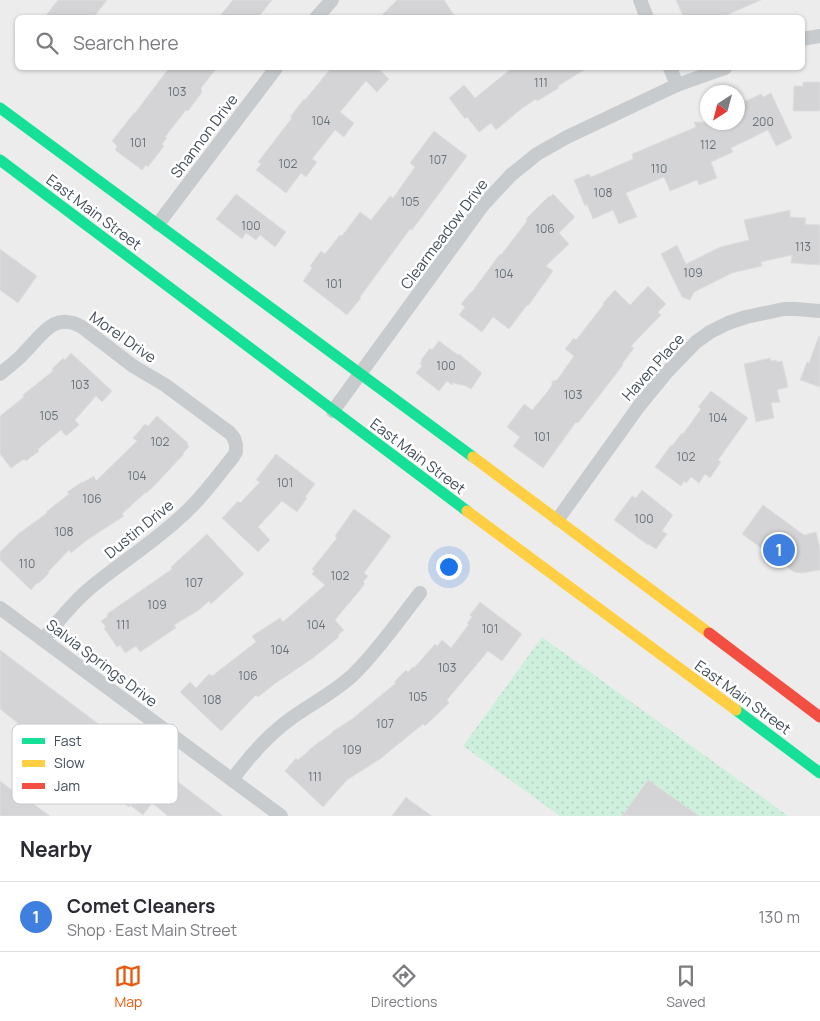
<!DOCTYPE html>
<html lang="en">
<head>
<meta charset="utf-8">
<style>
  body { margin:0; font-family:Manrope,sans-serif; background:#f2f2f3; color:#2b2b33 }
  .compass { position:absolute; left:700px; top:85px; width:45px; height:45px; border-radius:50%; background:#fff; box-shadow:0 1px 4px #0004; rotate:216deg }
  .you { position:absolute; left:448px; top:566px; width:18px; height:18px; margin:-12px; border:4px solid #fff; border-radius:50%; background:#1a73e8; box-shadow:0 0 0 8px #1a73e833 }
  .badge { display:grid; place-items:center; width:32px; height:32px; border-radius:50%; background:#ea580c; color:#fff; font-size:16px; font-weight:700 }
  .pin { position:absolute; translate:-50% -50%; border:2px solid #fff; box-shadow:0 1px 5px #0006 }
  .list { margin:0; padding:0; list-style:none }
  h2 { display:flex; justify-content:space-between; align-items:center; height:65px; margin:0; padding:0 20px; font-size:21px }
  h2 small { font-size:16px; font-weight:400; color:#7c7c81 }
  .list li { display:grid; grid-template-columns:32px 1fr auto; gap:15px; align-items:center; box-sizing:border-box; height:70px; padding:0 20px; border-top:1px solid #e1e1e2 }
  .list b { display:block; font-size:19px; white-space:nowrap }
  .list p { margin:0; font-size:16px; white-space:nowrap; color:#7c7c81 }
  .list em { font-size:16px; font-style:normal; color:#7c7c81 }
  .icon { flex:none; width:28px; height:28px; fill:none; stroke:currentColor; stroke-width:2; stroke-linecap:round; stroke-linejoin:round }
  .map { position:relative; flex:none; width:820px; height:816px; overflow:hidden }
  .search { position:absolute; background:#fff; box-shadow:0 1px 4px #0004; left:15px; right:15px; top:15px; height:55px; display:flex; align-items:center; gap:12px; box-sizing:border-box; padding:0 18px; border-radius:8px; color:#7c7c81; font-size:19px }
  .sheet { height:135px; background:#fff }
  nav { display:flex; justify-content:space-around; align-items:center; box-sizing:border-box; height:70px; border-top:1px solid #e1e1e2; background:#fff; font-size:14px; color:#7c7c81 }
  nav a { display:grid; justify-items:center; gap:2px }
  nav .on { color:#ea580c }
  .map>svg:first-child { display:block }
  .grass { fill:url(#grass-dots) }
  .building { fill:#d4d4d7; stroke:#dededf }
  .lines { fill:none; stroke-linecap:round; stroke-linejoin:round }
  .street { stroke:#c8cbcd; stroke-width:14 }
  .fast { stroke:#16e098; stroke-width:11 }
  .slow { stroke:#ffcf43; stroke-width:11 }
  .jam { stroke:#f24e42; stroke-width:11 }
  .labels { text-anchor:middle; dominant-baseline:central; stroke-width:5; stroke-linejoin:round; paint-order:stroke }
  .number-label { font-size:12px; fill:#68717a }
  .street-label { font-size:15px; fill:#424e59; stroke:#fff }
  .key { fill:#fff; stroke:#c6cacd; stroke-width:1 }
  .key-label { font-size:14px; fill:#424e59 }
</style>
</head>
<body>
<div class="map">
<svg width="820" height="816" viewBox="0 0 820 816">
  <defs>
    <pattern id="grass-dots" width="8" height="8" patternUnits="userSpaceOnUse" patternTransform="scale(1.25)"><rect width="8" height="8" fill="#ceefdc"/><path d="M2 2h.1M6 6h.1" fill="none" stroke="#b2cfbf" stroke-width="1.8" stroke-linecap="round"/></pattern>
  </defs>
  <rect width="100%" height="100%" fill="#edecec"/>
  <!-- grass -->
  <polygon class="grass" points="542,637 788,816 560,816 463,746"/>
  <!-- building -->
  <g class="building">
    <polygon points="58,0 107,0 93,18 44,18"/>
    <polygon points="233,0 272,0 258,18 218,18"/>
    <polygon points="397,0 444,0 456,18 379,18"/>
    <polygon points="676,0 761,0 720,18 684,18"/>
    <polygon points="169,68 217,68 201,88 202,92 188,111 186,110 165,137 167,138 162,144 164,146 148,167 146,165 142,170 115,150 117,146 112,141 134,113 135,113"/>
    <polygon points="331,68 378,68 389,79 377,92 366,81 340,112 354,123 344,137 335,130 312,159 317,162 306,177 301,173 286,193 256,170 261,164 258,162 292,118 290,117 304,99 305,100"/>
    <polygon points="512,68 587,68 558,86 559,88 537,101 536,99 521,109 496,130 491,123 479,132 467,117 465,119 449,98 464,85 475,98"/>
    <polygon points="803,82 820,82 820,111 793,111 794,86 803,86"/>
    <polygon points="771,93 792,138 776,146 768,130 731,148 733,152 711,162 717,178 699,185 697,180 670,191 664,177 626,193 637,217 619,224 613,210 593,219 587,204 585,206 574,180 589,174 591,177 633,159 632,154 696,127 694,122 738,122 738,110 745,107 743,102 761,94 763,97"/>
    <polygon points="434,131 467,156 412,230 410,229 360,297 361,298 347,315 303,281 312,268 310,266 321,251 325,254 340,235 342,236 360,212 371,220 390,196 393,198 415,167 410,163"/>
    <polygon points="236,194 286,232 275,247 260,235 256,240 246,233 242,239 216,219"/>
    <polygon points="553,194 575,217 559,233 569,244 546,266 553,271 528,306 527,305 509,329 493,317 482,332 459,315 465,307 461,304 470,293 471,293 500,254 501,255 527,221 526,219 549,196 550,197"/>
    <polygon points="790,210 790,217 806,218 805,224 820,225 820,263 819,265 791,263 792,255 761,262 762,266 732,273 694,292 690,300 682,297 661,254 677,245 686,264 720,247 749,240 744,220"/>
    <polygon points="0,249 37,276 18,303 0,290"/>
    <polygon points="648,286 666,304 658,312 661,315 631,346 634,348 622,364 623,365 578,423 576,422 543,468 513,446 520,437 507,427 524,404 532,410 545,395 552,385 552,381 557,380 574,356 565,349 574,338 576,340 604,304 603,303 615,290 630,305"/>
    <polygon points="819,336 820,337 820,387 800,380 807,362 809,363"/>
    <polygon points="439,341 458,355 459,354 482,373 471,389 466,386 453,383 452,385 447,381 439,391 416,373 422,366 420,364 422,361 421,360 430,348 432,350"/>
    <polygon points="71,353 112,391 102,402 96,396 75,420 79,425 66,436 61,430 38,449 39,451 26,461 24,459 11,468 0,454 0,416 24,397 23,395 53,371 52,369 63,358 65,360"/>
    <polygon points="770,358 771,361 776,360 777,362 782,361 788,387 777,390 780,402 771,403 774,418 756,422 744,364"/>
    <polygon points="711,391 748,418 718,460 721,462 710,478 705,474 699,483 691,477 686,483 684,481 681,486 655,467 671,445 672,446 682,433 683,434 701,409 698,407"/>
    <polygon points="157,416 188,443 187,444 189,447 183,453 184,454 153,487 146,493 146,492 122,514 124,516 87,540 71,553 69,550 48,572 49,573 38,584 37,583 31,590 0,560 0,552 20,532 21,532 47,513 46,512 69,494 67,492 82,482 82,483 94,476 96,481 137,441 133,438 145,424 148,426"/>
    <polygon points="276,454 315,484 305,497 307,498 297,512 282,501 258,527 270,540 258,552 222,518 238,501 240,503 260,482 256,480"/>
    <polygon points="642,490 673,515 662,531 667,534 656,549 648,544 648,545 614,520 632,496 636,498"/>
    <polygon points="763,505 804,535 816,532 820,549 820,570 802,573 794,572 742,534"/>
    <polygon points="354,509 391,536 364,573 368,576 363,582 365,584 335,620 344,630 338,635 339,637 313,658 273,685 258,697 256,695 221,731 180,692 190,682 196,688 209,674 212,676 256,642 252,636 280,618 283,622 325,585 312,574 314,571 312,569 337,538 335,536"/>
    <polygon points="207,534 244,574 211,604 209,601 199,610 174,625 176,628 140,652 136,646 125,653 120,645 117,647 104,628 106,627 101,621 108,616 107,614 172,569 171,567"/>
    <polygon points="480,602 522,634 502,661 488,651 447,700 449,703 425,726 423,724 380,759 347,780 323,807 285,771 296,758 298,760 315,745 332,733 332,732 352,719 396,683 394,682 406,670 408,672 413,667 414,668 435,644 437,646 442,640 451,648 469,624 467,623 472,617 470,615"/>
    <polygon points="0,650 124,743 133,751 156,767 157,766 223,816 168,816 152,803 143,815 130,805 129,807 94,781 92,783 78,772 80,769 31,730 29,732 0,709"/>
    <polygon points="648,780 699,816 622,816"/>
    <polygon points="0,781 20,796 21,795 50,816 0,816"/>
    <polygon points="406,797 412,802 432,816 392,816"/>
  </g>
  <g class="lines">
    <!-- street -->
    <g class="street">
      <polyline points="640,0 647,18"/>
      <polyline points="316,18 332,0"/>
      <polyline points="802,39 820,36"/>
      <polyline points="670,68 677,85"/>
      <polyline points="158,224 276,68"/>
      <path d="M 0,374 C 8,367 17,361 24,353 C 42,335 54,311 82,327 L 133,366 L 165,385 L 230,433 L 234,438 L 236,445 L 236,452 L 233,457 C 218,475 205,494 188,510 C 158,540 121,562 89,589 C 72,604 57,622 43,640"/>
      <polyline points="333,411 483,205 511,175 537,154 567,137 677,85 725,68"/>
      <polyline points="558,519 639,406 666,373 696,342 710,332 728,323 746,317 784,309 796,309 820,311"/>
      <polyline points="0,608 281,816"/>
      <path d="M 232,780 C 248,758 270,733 293,717 C 313,703 338,690 355,673 C 379,649 399,620 420,593"/>
    </g>
    <!-- fast -->
    <g class="fast">
      <polyline points="0,108 473,457"/>
      <polyline points="0,160 467,511"/>
      <polyline points="736,710 820,773"/>
    </g>
    <!-- slow -->
    <g class="slow">
      <polyline points="473,457 709,633"/>
      <polyline points="467,511 736,710"/>
    </g>
    <!-- jam -->
    <polyline class="jam" points="709,633 820,717"/>
  </g>
  <g class="labels">
    <!-- number labels -->
    <g class="number-label">
      <text x="541" y="82">111</text>
      <text x="177" y="91">103</text>
      <text x="321" y="120">104</text>
      <text x="763" y="121">200</text>
      <text x="138" y="142">101</text>
      <text x="708" y="144">112</text>
      <text x="438" y="159">107</text>
      <text x="288" y="163">102</text>
      <text x="659" y="168">110</text>
      <text x="603" y="192">108</text>
      <text x="410" y="201">105</text>
      <text x="251" y="225">100</text>
      <text x="545" y="228">106</text>
      <text x="803" y="246">113</text>
      <text x="693" y="272">109</text>
      <text x="504" y="273">104</text>
      <text x="334" y="283">101</text>
      <text x="446" y="365">100</text>
      <text x="80" y="384">103</text>
      <text x="573" y="394">103</text>
      <text x="49" y="415">105</text>
      <text x="718" y="417">104</text>
      <text x="542" y="436">101</text>
      <text x="160" y="441">102</text>
      <text x="686" y="456">102</text>
      <text x="137" y="475">104</text>
      <text x="285" y="482">101</text>
      <text x="92" y="498">106</text>
      <text x="644" y="518">100</text>
      <text x="64" y="531">108</text>
      <text x="27" y="563">110</text>
      <text x="340" y="575">102</text>
      <text x="194" y="582">107</text>
      <text x="157" y="604">109</text>
      <text x="123" y="624">111</text>
      <text x="316" y="624">104</text>
      <text x="490" y="628">101</text>
      <text x="280" y="649">104</text>
      <text x="447" y="667">103</text>
      <text x="248" y="675">106</text>
      <text x="418" y="696">105</text>
      <text x="212" y="699">108</text>
      <text x="385" y="723">107</text>
      <text x="352" y="749">109</text>
      <text x="315" y="776">111</text>
    </g>
    <!-- street labels -->
    <g class="street-label">
      <text transform="translate(204 136) rotate(-53)">Shannon Drive</text>
      <text transform="translate(94 212) rotate(37)">East Main Street</text>
      <text transform="translate(444 234) rotate(-53)">Clearmeadow Drive</text>
      <text transform="translate(123 337) rotate(35)">Morel Drive</text>
      <text transform="translate(653 367) rotate(-48)">Haven Place</text>
      <text transform="translate(418 456) rotate(37)">East Main Street</text>
      <text transform="translate(139 529) rotate(-39)">Dustin Drive</text>
      <text transform="translate(102 663) rotate(37)">Salvia Springs Drive</text>
      <text transform="translate(743 697) rotate(36)">East Main Street</text>
    </g>
  </g>
  <!-- legend -->
  <rect x="12" y="724" width="166" height="80" rx="8" class="key"/>
  <rect x="22" y="738" width="23" height="6" fill="#16e098"/>
  <rect x="22" y="760" width="23" height="7" fill="#ffcf43"/>
  <rect x="22" y="783" width="23" height="6" fill="#f24e42"/>
  <g class="key-label">
    <text x="54" y="746">Fast</text>
    <text x="54" y="768">Slow</text>
    <text x="54" y="791">Jam</text>
  </g>
</svg>
<svg class="compass" viewBox="-18 -18 36 36"><path d="M0-13l5 13h-10z" fill="#e53935"/><path d="M0 13l5-13h-10z" fill="#7c7c81"/></svg>
<div class="you"></div>
<div class="pin badge" style="left:779px;top:550px;background:#3f7fe0">1</div>
<div class="search"><svg class="icon" aria-label="search" viewBox="0 0 24 24"><circle cx="10" cy="10" r="6"/><path d="M15 15l6 6"/></svg>Search here</div>
</div>
<section class="sheet">
<h2>Nearby<small></small></h2>
<ul class="list">
<li><span class="badge" style="background:#3f7fe0">1</span><div><b>Comet Cleaners</b><p>Shop · East Main Street</p></div><em>130 m</em></li>
</ul>
</section>
<nav>
<a class="on"><svg class="icon" aria-label="map" viewBox="0 0 24 24"><path d="M3 6l6-2 6 2 6-2v14l-6 2-6-2-6 2zM9 4v14M15 6v14"/></svg>Map</a>
<a><svg class="icon" aria-label="directions" viewBox="0 0 24 24"><path d="M12 3l9 9-9 9-9-9zM9 14v-3h6M13 9l2 2-2 2"/></svg>Directions</a>
<a><svg class="icon" aria-label="saved" viewBox="0 0 24 24"><path d="M7 4h10v16l-5-4-5 4z"/></svg>Saved</a>
</nav>
</body>
</html>
